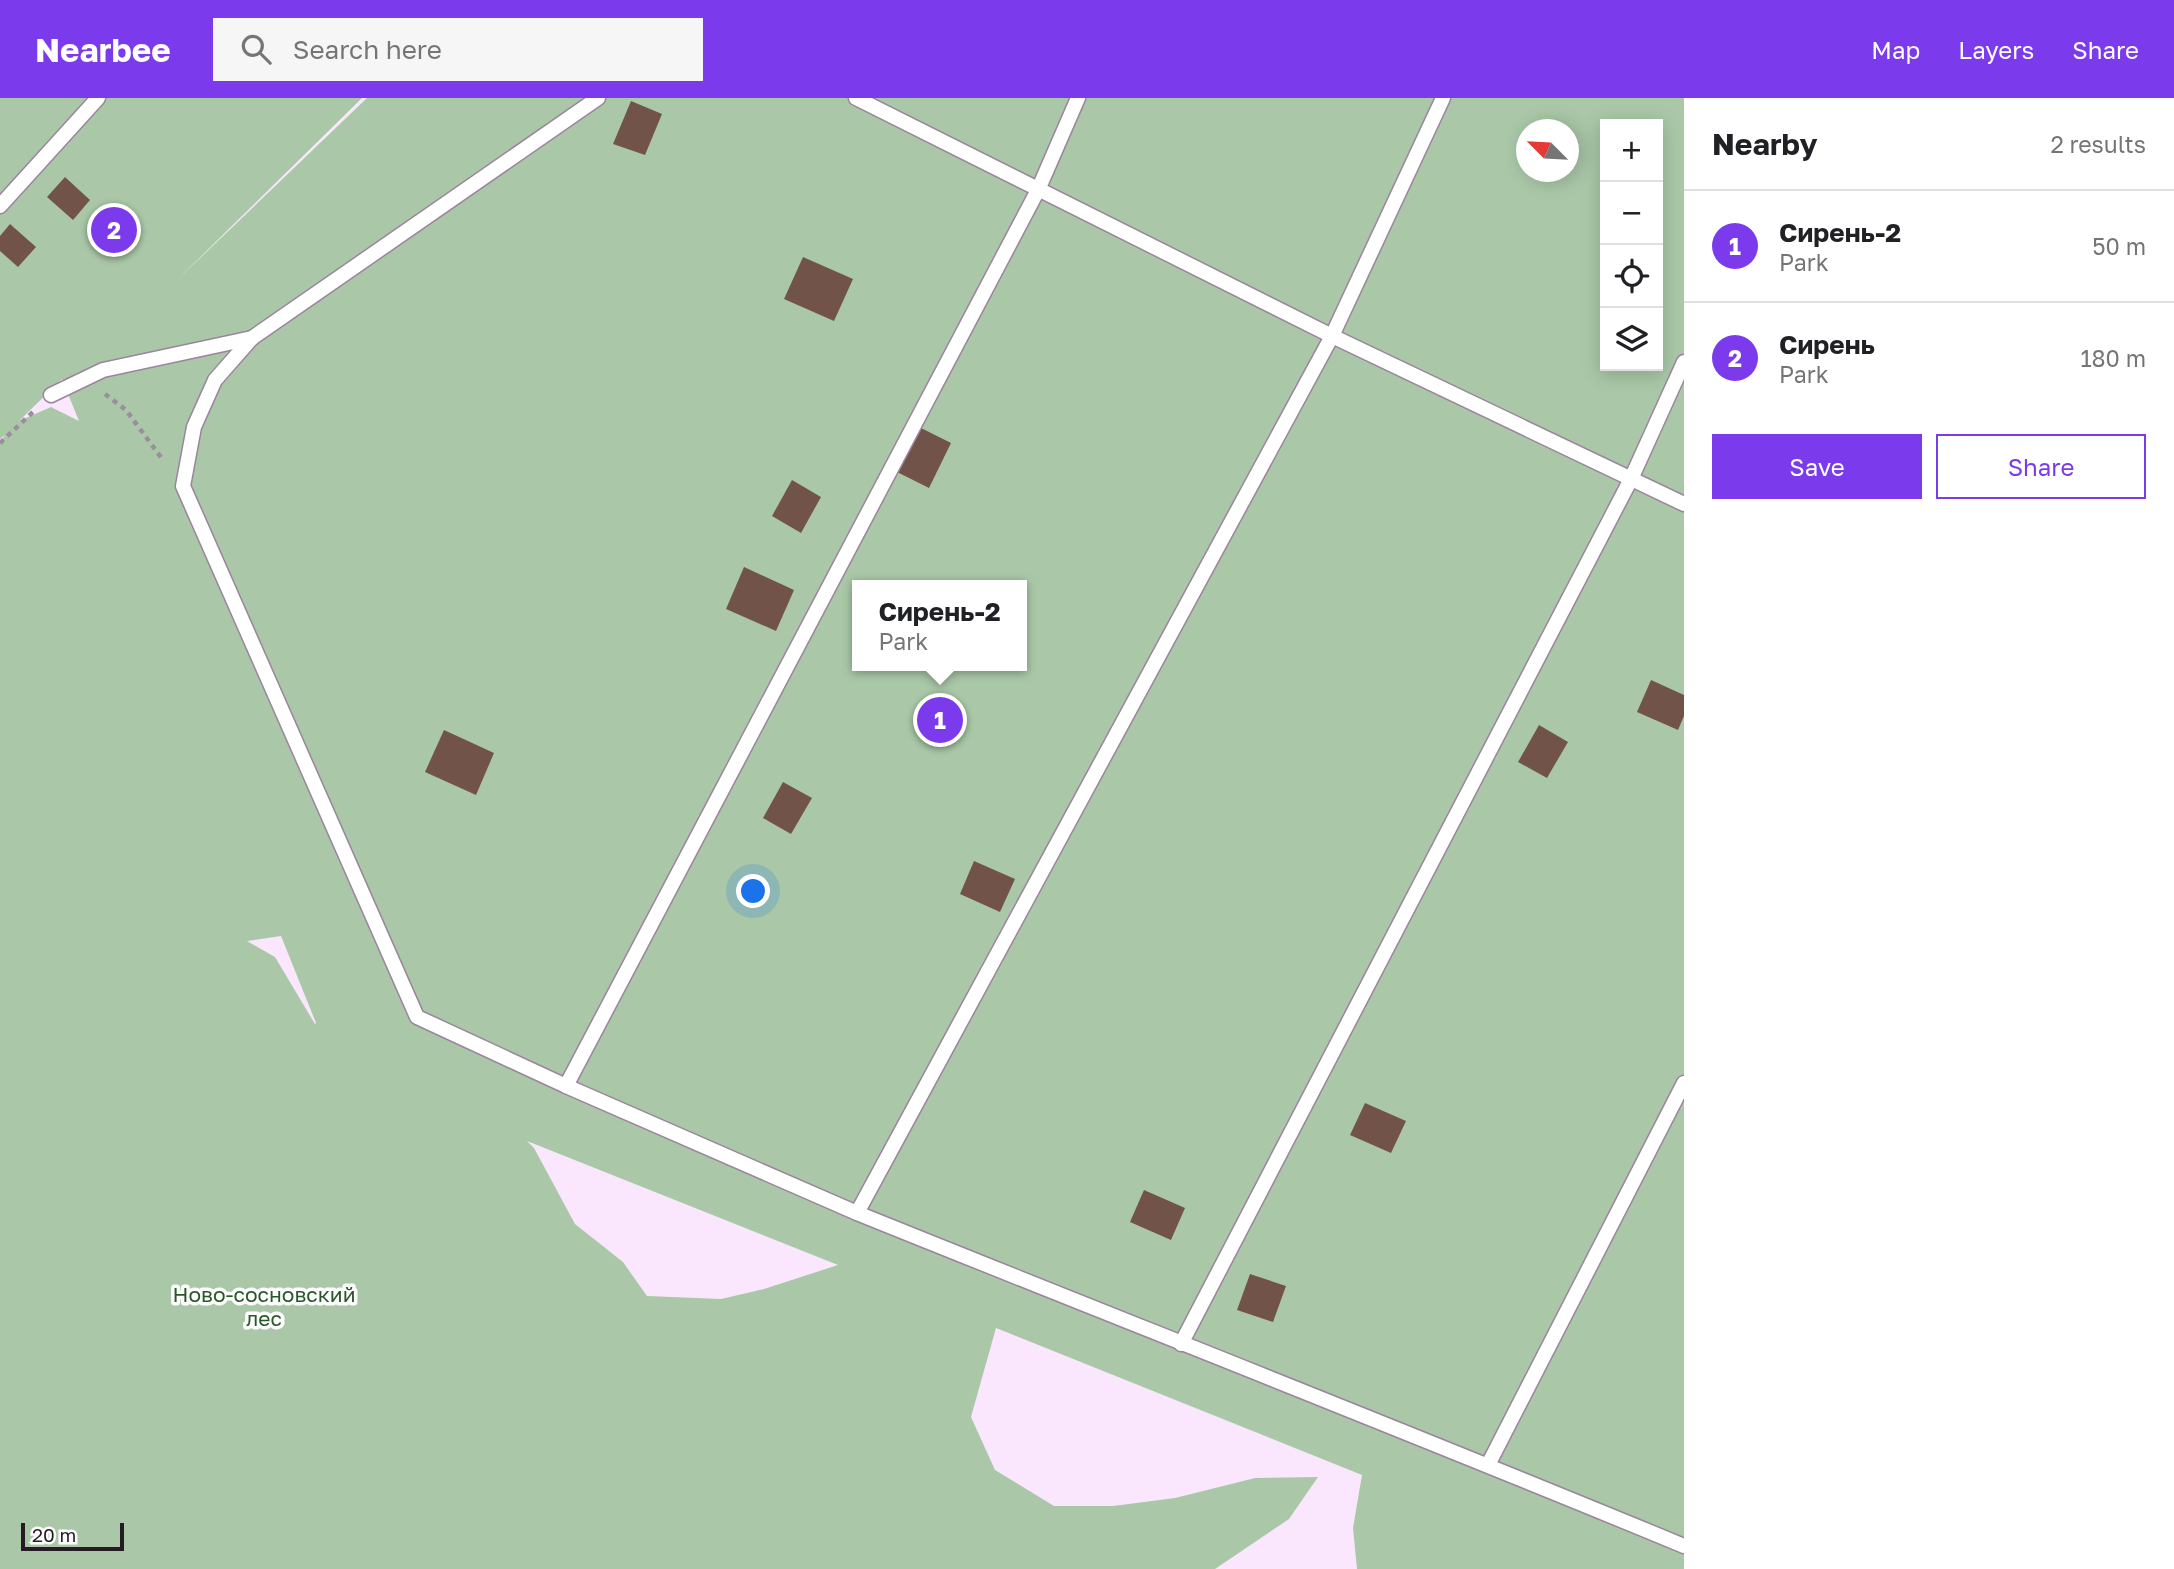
<!DOCTYPE html>
<html lang="en">
<head>
<meta charset="utf-8">
<style>
  body { margin:0; font-family:"Golos Text",sans-serif; background:#f6f6f6; color:#202124 }
  .controls { position:absolute; right:21px; top:21px; display:grid; overflow:hidden; border-radius:0px; box-shadow:0 4px 18px #0003 }
  .controls button { width:63px; height:63px; display:grid; place-items:center; padding:0; border:0; border-bottom:2px solid #e0e0e0; background:#fff; color:#202124; font:35px sans-serif }
  .compass { position:absolute; left:1516px; top:21px; width:63px; height:63px; border-radius:50%; background:#fff; box-shadow:0 4px 18px #0003; rotate:294deg }
  .scale { position:absolute; left:21px; bottom:18px; width:103px; box-sizing:border-box; padding-left:7px; border:4px solid #241b25; border-top:0; font-size:19px; line-height:24px; white-space:nowrap; color:#241b25; -webkit-text-stroke:5px #fcfcfc; paint-order:stroke }
  .you { position:absolute; left:754px; top:794px; width:24px; height:24px; margin:-18px; border:5px solid #fff; border-radius:50%; background:#1a73e8; box-shadow:0 0 0 10px #1a73e833 }
  .badge { display:grid; place-items:center; width:46px; height:46px; border-radius:50%; background:#7c3aed; color:#fff; font-size:23px; font-weight:700 }
  .pin { position:absolute; translate:-50% -50%; border:4px solid #fff; box-shadow:0 2px 7px #0006 }
  .popup { position:absolute; left:852px; top:482px; width:175px; height:91px; box-sizing:border-box; display:grid; place-content:center; border-radius:0px; background:#fff; filter:drop-shadow(0 2px 5px #0005); font-size:23px; white-space:nowrap; color:#757577 }
  .popup b { font-size:26px; color:#202124 }
  .popup::after { content:''; position:absolute; left:50%; top:100%; margin-left:-14px; border:14px solid transparent; border-top-color:#fff }
  .list { margin:0; padding:0; list-style:none }
  h2 { display:flex; justify-content:space-between; align-items:center; height:91px; margin:0; padding:0 28px; font-size:30px }
  h2 small { font-size:23px; font-weight:400; color:#757577 }
  .list li { display:grid; grid-template-columns:46px 1fr auto; gap:21px; align-items:center; box-sizing:border-box; height:112px; padding:0 28px; border-top:2px solid #e0e0e0 }
  .list b { display:block; font-size:26px; white-space:nowrap }
  .list p { margin:0; font-size:23px; white-space:nowrap; color:#757577 }
  .list em { font-size:23px; font-style:normal; color:#757577 }
  .actions { display:flex; gap:14px; padding:21px 28px }
  .actions a { flex:1; padding:16px 0; border:2px solid #7c3aed; border-radius:0px; text-align:center; font-size:24px; color:#7c3aed }
  .actions .main { background:#7c3aed; color:#fff }
  .icon { flex:none; width:38px; height:38px; fill:none; stroke:currentColor; stroke-width:2; stroke-linecap:round; stroke-linejoin:round }
  .map { position:relative; flex:none; width:1684px; height:1471px; overflow:hidden }
  header { display:flex; align-items:center; gap:42px; box-sizing:border-box; height:98px; padding:0 35px; background:#7c3aed; color:#fff }
  header strong { font-size:33px }
  nav { display:flex; gap:38px; margin-inline-start:auto; font-size:24px }
  .search { width:490px; height:63px; background:#f6f6f6; display:flex; align-items:center; gap:18px; box-sizing:border-box; padding:0 24px; border-radius:0px; color:#757577; font-size:26px }
  main { display:flex }
  aside { flex:1; background:#fff }
  .map>svg:first-child { display:block }
  .green { fill:#aac8a8; fill-rule:evenodd }
  .building { fill:#72534a }
  .lines { fill:none; stroke-linecap:round; stroke-linejoin:round }
  .lane-casing { stroke:#9b859d; stroke-width:17 }
  .path { stroke:#9c8d9e; stroke-width:4.5; stroke-dasharray:5 5; stroke-linecap:butt }
  .lane { stroke:#fff; stroke-width:14 }
  .labels { text-anchor:middle; dominant-baseline:central; stroke-width:7; stroke-linejoin:round; paint-order:stroke }
  .park-label { font-size:21px; fill:#2a572a; stroke:#fcfcfc }
</style>
</head>
<body>
<header>
<strong>Nearbee</strong>
<div class="search"><svg class="icon" aria-label="search" viewBox="0 0 24 24"><circle cx="10" cy="10" r="6"/><path d="M15 15l6 6"/></svg>Search here</div>
<nav><a>Map</a><a>Layers</a><a>Share</a></nav>
</header>
<main>
<div class="map">
<svg width="1684" height="1471" viewBox="0 0 1684 1471">
  <rect width="100%" height="100%" fill="#fae7fd"/>
  <!-- green -->
  <path class="green" d="M 0,0 L 362,0 L 175,184 L 367,0 L 1684,0 L 1684,1471 L 1357,1471 L 1353,1430 L 1362,1377 L 996,1230 L 971,1319 L 995,1372 L 1054,1408 L 1113,1408 L 1175,1400 L 1255,1380 L 1318,1379 L 1289,1421 L 1215,1471 L 0,1471 L 0,344 L 5,337 L 0,341 ZM 1605,26 L 1658,26 L 1658,268 L 1605,268 ZM 1526,32 L 1568,32 L 1568,74 L 1526,74 ZM 62,281 L 79,323 L 51,309 L 19,323 ZM 858,487 L 1022,487 L 1022,568 L 858,568 ZM 281,838 L 316,925 L 315,926 L 275,859 L 247,843 ZM 527,1043 L 838,1167 L 764,1191 L 721,1201 L 647,1198 L 623,1164 L 575,1126 L 534,1050 Z"/>
  <!-- building -->
  <g class="building">
    <polygon points="631,3 662,16 645,57 613,46"/>
    <polygon points="65,79 90,102 73,122 47,99"/>
    <polygon points="10,126 36,149 18,169 0,153 0,138"/>
    <polygon points="803,159 853,181 834,223 784,201"/>
    <polygon points="917,328 951,345 929,390 895,373"/>
    <polygon points="792,382 821,399 801,435 772,418"/>
    <polygon points="744,469 794,492 776,533 726,511"/>
    <polygon points="1651,582 1684,597 1684,618 1678,632 1637,614"/>
    <polygon points="1539,627 1568,644 1547,680 1518,664"/>
    <polygon points="444,632 494,655 476,697 425,674"/>
    <polygon points="783,684 812,700 791,736 763,720"/>
    <polygon points="974,763 1015,781 1000,814 960,796"/>
    <polygon points="1365,1005 1406,1023 1391,1055 1350,1037"/>
    <polygon points="1144,1092 1185,1110 1171,1142 1130,1124"/>
    <polygon points="1250,1176 1286,1188 1273,1224 1237,1212"/>
  </g>
  <g class="lines">
    <defs>
      <g id="lane">
        <polyline points="856,0 1332,238 1684,406"/>
        <polyline points="0,108 98,0"/>
        <polyline points="252,240 215,282 194,329 183,388 417,919 566,988 857,1115 1332,238 1443,0"/>
        <polyline points="51,297 103,272 252,240 598,0"/>
        <polyline points="566,988 1038,92 1078,0"/>
        <path d="M 857,1115 C 1132,1226 1409,1334 1684,1448"/>
        <polyline points="1181,1246 1631,381 1684,264"/>
        <polyline points="1488,1367 1684,985"/>
      </g>
    </defs>
    <!-- lane casing -->
    <use href="#lane" class="lane-casing"/>
    <!-- path -->
    <g class="path">
      <polyline points="105,296 126,312 163,362"/>
      <polyline points="0,345 35,312"/>
    </g>
    <!-- lane -->
    <use href="#lane" class="lane"/>
  </g>
  <g class="labels">
    <!-- park labels -->
    <g class="park-label">
      <text x="264" y="1196">Ново-сосновский<tspan x="264" dy="24">лес</tspan></text>
    </g>
  </g>
</svg>
<div class="controls">
<button>+</button>
<button>−</button>
<button><svg class="icon" aria-label="locate" viewBox="0 0 24 24"><circle cx="12" cy="12" r="6"/><path d="M12 2v4M12 18v4M2 12h4M18 12h4"/></svg></button>
<button><svg class="icon" aria-label="layers" viewBox="0 0 24 24"><path d="M12 4l9 5-9 5-9-5zM3 14l9 5 9-5"/></svg></button>
</div>
<svg class="compass" viewBox="-18 -18 36 36"><path d="M0-13l5 13h-10z" fill="#e53935"/><path d="M0 13l5-13h-10z" fill="#757577"/></svg>
<div class="scale">20 m</div>
<div class="you"></div>
<div class="pin badge" style="left:940px;top:622px">1</div>
<div class="popup"><b>Сирень-2</b>Park</div>
<div class="pin badge" style="left:114px;top:132px">2</div>
</div>
<aside>
<h2>Nearby<small>2 results</small></h2>
<ul class="list">
<li><span class="badge">1</span><div><b>Сирень-2</b><p>Park</p></div><em>50 m</em></li>
<li><span class="badge">2</span><div><b>Сирень</b><p>Park</p></div><em>180 m</em></li>
</ul>
<div class="actions"><a class="main">Save</a><a>Share</a></div>
</aside>
</main>
</body>
</html>
